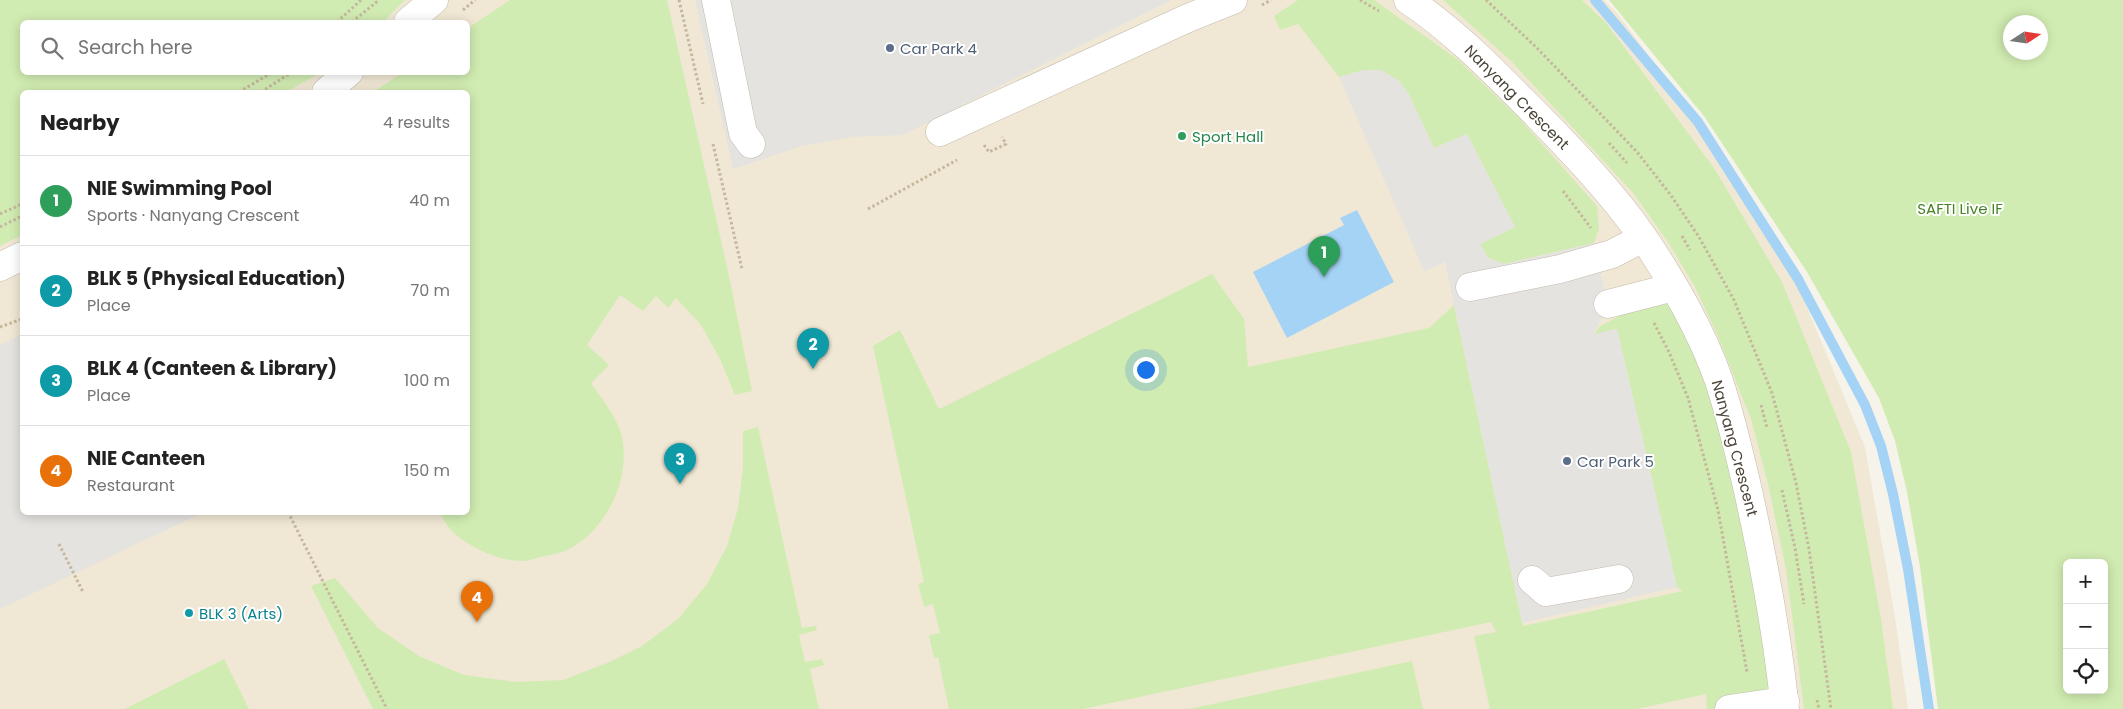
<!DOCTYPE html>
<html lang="en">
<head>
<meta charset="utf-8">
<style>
  body { margin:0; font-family:Poppins,sans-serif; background:#f2f2f2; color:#222 }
  .controls { position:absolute; right:15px; bottom:15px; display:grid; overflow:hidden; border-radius:8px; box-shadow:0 2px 12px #0003 }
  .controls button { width:45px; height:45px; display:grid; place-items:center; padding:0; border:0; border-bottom:1px solid #e0e0e0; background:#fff; color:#222; font:25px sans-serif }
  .compass { position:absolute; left:2003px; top:15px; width:45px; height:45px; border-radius:50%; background:#fff; box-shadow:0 2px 12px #0003; rotate:78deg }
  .you { position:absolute; left:1145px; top:369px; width:18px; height:18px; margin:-12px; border:4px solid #fff; border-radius:50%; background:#1a73e8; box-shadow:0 0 0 8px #1a73e833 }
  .badge { display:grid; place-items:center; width:32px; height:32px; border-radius:50%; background:#ff3e19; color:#fff; font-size:16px; font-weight:700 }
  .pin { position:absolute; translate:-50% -41px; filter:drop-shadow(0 1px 2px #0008) }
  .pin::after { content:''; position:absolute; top:26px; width:18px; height:15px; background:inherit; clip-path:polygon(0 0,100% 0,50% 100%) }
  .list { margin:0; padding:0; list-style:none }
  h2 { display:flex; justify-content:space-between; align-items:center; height:65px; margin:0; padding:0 20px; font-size:21px }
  h2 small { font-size:16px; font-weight:400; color:#767676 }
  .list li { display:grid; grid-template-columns:32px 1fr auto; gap:15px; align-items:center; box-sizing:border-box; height:90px; padding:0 20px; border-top:1px solid #e0e0e0 }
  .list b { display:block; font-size:19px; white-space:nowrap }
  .list p { margin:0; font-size:16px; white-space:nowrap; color:#767676 }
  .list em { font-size:16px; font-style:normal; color:#767676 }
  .icon { flex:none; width:28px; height:28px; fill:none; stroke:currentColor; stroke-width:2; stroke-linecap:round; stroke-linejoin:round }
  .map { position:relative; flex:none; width:2123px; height:709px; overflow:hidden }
  .search { position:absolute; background:#fff; box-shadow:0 2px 12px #0003; left:20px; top:20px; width:450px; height:55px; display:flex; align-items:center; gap:12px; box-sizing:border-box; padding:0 18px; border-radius:8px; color:#767676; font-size:19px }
  .panel { position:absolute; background:#fff; box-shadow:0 2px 12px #0003; left:20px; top:90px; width:450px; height:425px; border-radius:8px }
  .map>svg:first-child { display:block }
  .education { fill:#f0e8d4; fill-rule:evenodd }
  .green { fill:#d1ecb2; fill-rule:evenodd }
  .parking { fill:#e5e3df }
  .water { fill:#a5d3f5 }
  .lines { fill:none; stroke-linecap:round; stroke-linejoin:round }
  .stream { stroke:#a5d3f5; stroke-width:10 }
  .minor-casing { stroke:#c3bbac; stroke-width:29 }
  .path { stroke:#c5b79d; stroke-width:3; stroke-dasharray:2.5 2.5; stroke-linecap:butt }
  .minor { stroke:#fff; stroke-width:28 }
  .service-dot { fill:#5c6f8a; stroke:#fff; stroke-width:2 }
  .leisure-dot { fill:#2e9e5b; stroke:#fff; stroke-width:2 }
  .culture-dot { fill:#0f9aa8; stroke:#fff; stroke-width:2 }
  .labels { text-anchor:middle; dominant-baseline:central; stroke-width:4; stroke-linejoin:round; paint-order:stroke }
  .service-label { font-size:15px; fill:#4e5e75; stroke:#fff; text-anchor:start }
  .street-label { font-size:15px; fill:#4b4438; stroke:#fff }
  .leisure-label { font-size:15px; fill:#27864d; stroke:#fff; text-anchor:start }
  .park-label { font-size:15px; fill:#488226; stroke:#fff }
  .culture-label { font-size:15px; fill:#0d838f; stroke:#fff; text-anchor:start }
</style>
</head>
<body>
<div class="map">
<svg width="2123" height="709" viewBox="0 0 2123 709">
  <rect width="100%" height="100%" fill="#f6f3eb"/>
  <!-- education -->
  <path class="education" d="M 0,0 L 1604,0 L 1617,13 L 1726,160 L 1794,276 L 1865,447 L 1895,617 L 1908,709 L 0,709 ZM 22,22 L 468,22 L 468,72 L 22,72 ZM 22,92 L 468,92 L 468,512 L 22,512 Z"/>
  <!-- green -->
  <g class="green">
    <polygon points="0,0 405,0 383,22 22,22 22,72 320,73 286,92 22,92 22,235 0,246"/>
    <path d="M 510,0 L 667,0 L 729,276 L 752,391 L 735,395 L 720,359 L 701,325 L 676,298 L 668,308 L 656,296 L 643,311 L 620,295 L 587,345 L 609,365 L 591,383 C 603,401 620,420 623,443 C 628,483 607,526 573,547 C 564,553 550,555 540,557 C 534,559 527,561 521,561 C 500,561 471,548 455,534 C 448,529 444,519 439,513 L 468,512 L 468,92 L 373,92 L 402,73 L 468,72 L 468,28 Z"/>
    <polygon points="1298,0 1374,0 1457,59 1519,118 1597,206 1599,229 1594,243 1504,264 1488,258 1480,244 1515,227 1467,135 1434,148 1408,93 1399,81 1364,70 1339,77 1298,24 1280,30 1274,16"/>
    <polygon points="1443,0 1582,0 1606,23 1714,168 1782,282 1851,452 1881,619 1893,709 1804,709 1786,569 1768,484 1751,419 1717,334 1695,287 1668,242 1634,194 1511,61"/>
    <path d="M 1609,0 L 2123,0 L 2123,709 L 1938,709 L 1920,567 L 1907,492 L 1895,441 L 1879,398 L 1807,272 L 1704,116 ZM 2010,22 L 2040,22 L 2040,52 L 2010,52 ZM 2067,563 L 2104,563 L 2104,690 L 2067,690 Z"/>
    <polygon points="1212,274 1244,319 1248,367 1429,328 1454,305 1523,626 1683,591 1677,587 1617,329 1594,335 1599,327 1674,287 1701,340 1786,709 1707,709 1706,694 1637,709 1490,709 1474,636 1496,632 1491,622 1083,709 949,709 938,657 934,658 929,635 940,633 933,604 924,607 918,584 924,582 873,346 900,330 939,409"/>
    <polygon points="758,427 802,628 816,626 817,630 799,635 805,662 822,659 824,665 810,669 819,709 373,709 311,586 335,578 378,628 419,656 464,675 518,682 563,680 607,663 642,646 678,619 707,584 727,546 738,508 743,468 743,431"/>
    <polygon points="224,659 249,709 125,709"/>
    <polygon points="1412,661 1423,709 1189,709"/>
  </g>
  <!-- parking -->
  <g class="parking">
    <polygon points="695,0 1171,0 903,135 853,137 802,146 733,169"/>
    <polygon points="1364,70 1381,70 1399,81 1408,93 1434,148 1467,134 1515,227 1480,244 1488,258 1505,264 1594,243 1608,304 1594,334 1617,329 1677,587 1522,623 1445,262 1424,271 1339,77"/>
    <polygon points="22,334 22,512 202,513 0,609 0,345"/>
  </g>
  <!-- water -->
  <polygon class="water" points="1357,210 1394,282 1287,338 1253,272 1344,225 1340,218"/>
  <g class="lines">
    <!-- stream -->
    <polyline class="stream" points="1595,0 1698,122 1798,279 1865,405 1881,446 1893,494 1908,569 1929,709"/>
    <defs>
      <g id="minor">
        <polyline points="716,0 743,133 751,144"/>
        <path d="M 1408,0 C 1456,32 1496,74 1536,114 C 1574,153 1612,193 1643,237 C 1671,278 1703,334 1719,381 C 1730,414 1738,448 1746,482 C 1763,557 1777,633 1785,709"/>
        <polyline points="408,22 434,0"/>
        <polyline points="326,92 349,72"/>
        <polyline points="940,132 1188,18 1233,0"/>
        <polyline points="0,267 22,256"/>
        <polyline points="1470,287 1560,269 1612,254 1643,238"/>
        <polyline points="1608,304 1674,287"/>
        <polyline points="1532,580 1546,592 1619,579"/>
        <polyline points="1729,709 1785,701"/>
      </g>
    </defs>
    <!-- minor casing -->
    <use href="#minor" class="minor-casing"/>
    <!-- path -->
    <g class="path">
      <polyline points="679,0 703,104"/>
      <polyline points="1360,0 1379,11"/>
      <polyline points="1486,0 1536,47 1637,152 1670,194 1699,237 1734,300 1772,393 1796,483 1809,549 1831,709"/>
      <polyline points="1262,5 1271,0"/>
      <polyline points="463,10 475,0"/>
      <polyline points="337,22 361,0"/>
      <polyline points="352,22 379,0"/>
      <polyline points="239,92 273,72"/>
      <polyline points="261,92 292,72"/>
      <polyline points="1609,143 1627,163"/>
      <polyline points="713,144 742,269"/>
      <polyline points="984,145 989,152 1006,144 1002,137"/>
      <polyline points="1563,191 1591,228"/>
      <polyline points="868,209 957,160"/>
      <polyline points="0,214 22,204"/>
      <polyline points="0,227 22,216"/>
      <polyline points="1682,236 1690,250"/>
      <polyline points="1654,323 1669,352 1688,398 1718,510 1747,672"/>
      <polyline points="0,327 22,319"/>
      <polyline points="1761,405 1767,428"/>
      <polyline points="1782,490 1795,548 1804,604"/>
      <polyline points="288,512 387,709"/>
      <polyline points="59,544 83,592"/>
      <polyline points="1817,700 1819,709"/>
    </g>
    <!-- minor -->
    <use href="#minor" class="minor"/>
  </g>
  <!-- markers -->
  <g class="service-dot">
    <circle cx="890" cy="48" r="5"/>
    <circle cx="1567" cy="461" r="5"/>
  </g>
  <circle class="leisure-dot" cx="1182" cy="136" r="5"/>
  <circle class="culture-dot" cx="189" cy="613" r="5"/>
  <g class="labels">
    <!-- service labels -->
    <g class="service-label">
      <text x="900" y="48">Car Park 4</text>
      <text x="1577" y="461">Car Park 5</text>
    </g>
    <!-- street labels -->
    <g class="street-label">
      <text transform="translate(1517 97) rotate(45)">Nanyang Crescent</text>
      <text transform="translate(1735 448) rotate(75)">Nanyang Crescent</text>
    </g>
    <!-- leisure labels -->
    <g class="leisure-label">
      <text x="1192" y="136">Sport Hall</text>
    </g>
    <!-- park labels -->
    <g class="park-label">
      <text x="1960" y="208">SAFTI Live IF</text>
    </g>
    <!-- culture labels -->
    <g class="culture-label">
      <text x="199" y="613">BLK 3 (Arts)</text>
    </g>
  </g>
</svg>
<div class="controls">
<button>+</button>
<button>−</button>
<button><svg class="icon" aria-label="locate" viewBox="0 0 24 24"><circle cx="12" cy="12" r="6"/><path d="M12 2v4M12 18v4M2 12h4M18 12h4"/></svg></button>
</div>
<svg class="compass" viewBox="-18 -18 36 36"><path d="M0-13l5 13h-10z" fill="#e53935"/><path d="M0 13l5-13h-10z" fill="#767676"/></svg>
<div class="you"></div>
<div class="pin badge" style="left:1324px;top:277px;background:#2e9e5b">1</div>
<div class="pin badge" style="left:813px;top:369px;background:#0f9aa8">2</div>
<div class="pin badge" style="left:680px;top:484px;background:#0f9aa8">3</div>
<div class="pin badge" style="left:477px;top:622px;background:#e8710a">4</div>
<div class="search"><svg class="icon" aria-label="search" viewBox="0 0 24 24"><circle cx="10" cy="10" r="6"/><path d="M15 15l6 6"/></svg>Search here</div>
<section class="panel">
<h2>Nearby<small>4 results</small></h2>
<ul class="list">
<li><span class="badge" style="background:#2e9e5b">1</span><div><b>NIE Swimming Pool</b><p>Sports · Nanyang Crescent</p></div><em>40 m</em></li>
<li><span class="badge" style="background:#0f9aa8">2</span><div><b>BLK 5 (Physical Education)</b><p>Place</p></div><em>70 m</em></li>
<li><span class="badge" style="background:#0f9aa8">3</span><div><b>BLK 4 (Canteen &amp; Library)</b><p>Place</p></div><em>100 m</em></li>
<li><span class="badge" style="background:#e8710a">4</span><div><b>NIE Canteen</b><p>Restaurant</p></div><em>150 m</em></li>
</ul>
</section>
</div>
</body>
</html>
